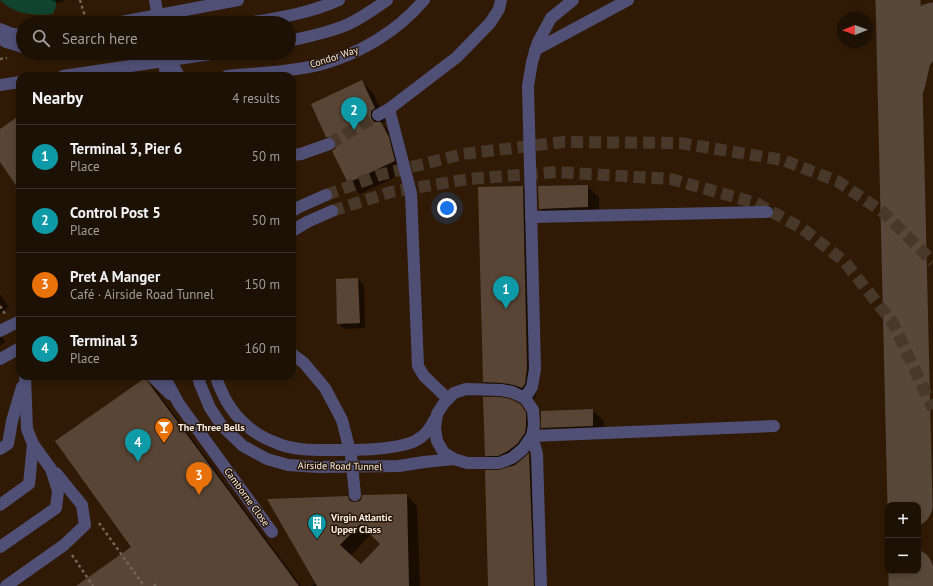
<!DOCTYPE html>
<html lang="en">
<head>
<meta charset="utf-8">
<style>
  body { margin:0; font-family:"PT Sans",sans-serif; background:#2a1f14; color:#f1f3f6 }
  .controls { position:absolute; right:12px; bottom:12px; display:grid; overflow:hidden; border-radius:8px; box-shadow:0 2px 6px #0003 }
  .controls button { width:36px; height:36px; display:grid; place-items:center; padding:0; border:0; border-bottom:1px solid #3b3128; background:#1d1106; color:#f1f3f6; font:20px sans-serif }
  .compass { position:absolute; left:837px; top:12px; width:36px; height:36px; border-radius:50%; background:#1d1106; box-shadow:0 2px 6px #0003; rotate:269deg }
  .you { position:absolute; left:447px; top:208px; width:14px; height:14px; margin:-10px; border:3px solid #fff; border-radius:50%; background:#1a73e8; box-shadow:0 0 0 6px #1a73e833 }
  .badge { display:grid; place-items:center; width:26px; height:26px; border-radius:50%; background:#0f766e; color:#fff; font-size:13px; font-weight:700 }
  .pin { position:absolute; translate:-50% -33px; filter:drop-shadow(0 1px 2px #0008) }
  .pin::after { content:''; position:absolute; top:21px; width:14px; height:12px; background:inherit; clip-path:polygon(0 0,100% 0,50% 100%) }
  .list { margin:0; padding:0; list-style:none }
  h2 { display:flex; justify-content:space-between; align-items:center; height:52px; margin:0; padding:0 16px; font-size:17px }
  h2 small { font-size:13px; font-weight:400; color:#a09d9b }
  .list li { display:grid; grid-template-columns:26px 1fr auto; gap:12px; align-items:center; box-sizing:border-box; height:64px; padding:0 16px; border-top:1px solid #3b3128 }
  .list b { display:block; font-size:15px; white-space:nowrap }
  .list p { margin:0; font-size:13px; white-space:nowrap; color:#a09d9b }
  .list em { font-size:13px; font-style:normal; color:#a09d9b }
  .icon { flex:none; width:22px; height:22px; fill:none; stroke:currentColor; stroke-width:2; stroke-linecap:round; stroke-linejoin:round }
  .map { position:relative; flex:none; width:933px; height:586px; overflow:hidden }
  .search { position:absolute; background:#1d1106; box-shadow:0 2px 6px #0003; left:16px; top:16px; width:280px; height:44px; display:flex; align-items:center; gap:10px; box-sizing:border-box; padding:0 14px; border-radius:22px; color:#a09d9b; font-size:15px }
  .panel { position:absolute; background:#1d1106; box-shadow:0 2px 6px #0003; left:16px; top:72px; width:280px; height:308px; border-radius:12px }
  .map>svg:first-child { display:block }
  .built { fill:#301a05; fill-rule:evenodd }
  .green { fill:#11442f }
  .shadow { fill:#0007; fill-rule:evenodd }
  .lines { fill:none; stroke-linecap:round; stroke-linejoin:round }
  .taxiway { stroke:#58483a; stroke-width:45 }
  .building { fill:#584535; fill-rule:evenodd }
  .minor-tunnel { stroke:#473829; stroke-width:12; stroke-dasharray:12 6; stroke-linecap:butt }
  .path { stroke:#746558; stroke-width:2.5; stroke-dasharray:3 3; stroke-linecap:butt }
  .minor { stroke:#505077; stroke-width:12 }
  .minor-bridge { stroke:#505077; stroke-width:12 }
  .labels { text-anchor:middle; dominant-baseline:central; stroke-width:3; stroke-linejoin:round; paint-order:stroke }
  .street-label { font-size:10px; fill:#fcf0e6; stroke:#271708 }
  .poi-label { font-size:10px; font-weight:bold; fill:#fcf0e6; stroke:#271708; text-anchor:start }
</style>
</head>
<body>
<div class="map">
<svg width="933" height="586" viewBox="0 0 933 586">
  <rect width="100%" height="100%" fill="#271708"/>
  <!-- built -->
  <path class="built" d="M 0,0 L 933,0 L 933,586 L 0,586 ZM 843,18 L 867,18 L 867,42 L 843,42 ZM 23,23 L 289,23 L 289,53 L 23,53 ZM 20,76 L 292,76 L 292,376 L 20,376 ZM 888,505 L 918,505 L 918,571 L 888,571 Z"/>
  <!-- green -->
  <path class="green" d="M 0,0 L 56,0 L 56,6 L 53,14 C 34,16 14,14 0,0 Z"/>
  <!-- shadow -->
  <g class="shadow">
    <polygon points="52,0 65,0 58,3 54,2"/>
    <polygon points="361,81 373,93 386,120 382,124 392,134 406,172 360,194 349,183 334,151 337,147 327,137"/>
    <polygon points="587,186 599,197 599,218 551,219 540,208"/>
    <polygon points="523,187 534,198 538,380 536,396 534,399 526,396 495,393 484,382"/>
    <polygon points="358,279 364,285 365,328 344,329 338,323"/>
    <polygon points="0,294 9,307 0,314"/>
    <polygon points="0,334 5,342 0,346"/>
    <polygon points="145,380 156,390 301,586 78,586 132,548"/>
    <polygon points="519,405 531,416 536,445 529,455 540,465 544,586 489,586 499,471 513,466 497,466 486,455"/>
    <polygon points="592,410 604,421 604,437 553,439 542,428"/>
    <path d="M 406,495 L 417,506 L 420,586 L 311,586 L 316,583 L 347,497 L 354,503 ZM 371,534 L 381,544 L 361,566 L 351,556 Z"/>
  </g>
  <g class="lines">
    <!-- taxiway -->
    <g class="taxiway">
      <polyline points="898,0 910,505"/>
      <polyline points="903,82 909,55 933,25"/>
      <polyline points="911,571 911,586"/>
    </g>
  </g>
  <!-- building -->
  <g class="building">
    <polygon points="362,80 375,108 371,111 371,118 374,122 381,122 389,137 395,161 348,183 332,151 335,149 336,146 336,141 334,139 331,137 326,137 311,104"/>
    <polygon points="20,115 20,191 0,162 0,129"/>
    <polygon points="588,185 588,207 539,209 538,186"/>
    <polygon points="523,186 527,368 525,384 522,388 514,385 502,383 483,382 478,187"/>
    <polygon points="358,278 360,323 337,324 336,279"/>
    <polygon points="145,378 151,386 299,586 76,586 131,547 55,441"/>
    <polygon points="483,397 500,397 510,399 520,404 526,412 526,425 525,433 517,444 508,451 498,456 485,456"/>
    <polygon points="593,409 593,426 541,428 541,411"/>
    <polygon points="529,453 534,586 488,586 485,470 499,470 515,465"/>
    <path d="M 407,494 L 409,586 L 317,586 L 267,499 L 348,496 L 349,500 L 352,502 L 355,502 L 360,501 L 362,498 L 362,495 ZM 360,524 L 380,544 L 361,564 L 340,545 Z"/>
  </g>
  <g class="lines">
    <!-- minor-tunnel -->
    <g class="minor-tunnel">
      <polyline points="329,144 378,115"/>
      <polyline points="326,195 380,175 463,154 563,142 680,143 783,160 837,181 883,212 933,262"/>
      <polyline points="332,211 391,192 468,179 556,172 671,179 756,203 803,229 845,262 893,323 933,409"/>
    </g>
    <!-- path -->
    <g class="path">
      <polyline points="80,0 87,23"/>
      <polyline points="32,57 95,55 95,53"/>
      <polyline points="0,59 7,58"/>
      <polyline points="0,306 5,314"/>
      <polyline points="99,523 144,586"/>
      <polyline points="72,555 93,586"/>
      <polyline points="154,586 156,584"/>
    </g>
    <!-- minor -->
    <g class="minor">
      <polyline points="155,0 159,23"/>
      <path d="M 247,23 C 279,18 310,13 339,0"/>
      <polyline points="0,29 10,33 23,36"/>
      <polyline points="0,38 6,42 23,47"/>
      <path d="M 289,41 C 307,37 326,33 344,26 C 359,20 374,9 387,0"/>
      <polyline points="535,50 628,0"/>
      <polyline points="163,53 166,76"/>
      <polyline points="166,53 179,76"/>
      <path d="M 227,76 C 258,73 289,72 319,65 C 359,54 397,32 424,0"/>
      <polyline points="0,85 20,82"/>
      <polyline points="389,109 411,193 418,366 424,376 448,399"/>
      <polyline points="378,115 389,109 457,57 490,23 499,9 501,0"/>
      <polyline points="292,155 301,154 329,144"/>
      <polyline points="292,211 299,207 326,195"/>
      <polyline points="531,217 767,212"/>
      <polyline points="292,231 307,222 332,211"/>
      <polyline points="0,331 20,321"/>
      <polyline points="0,359 20,348"/>
      <polyline points="152,376 170,394"/>
      <polyline points="164,376 179,404 272,532"/>
      <polyline points="198,376 200,384 210,408 222,426 243,446 267,459 288,465 318,467 399,466 424,462 454,459"/>
      <path d="M 216,376 C 217,381 219,386 221,390 C 231,414 250,433 274,442 C 293,451 316,450 337,450 C 360,450 381,450 403,445 C 407,444 411,443 415,441 C 425,436 430,429 435,419"/>
      <polygon points="466,389 501,390 512,392 525,398 533,410 534,425 532,436 523,449 512,458 499,463 467,463 454,459 444,453 437,441 435,428 437,414 444,403 454,393"/>
      <polyline points="525,398 532,387 535,369 528,86 532,62 538,42 551,18 573,0"/>
      <polyline points="0,449 8,444 12,421 22,387"/>
      <polyline points="0,505 29,484 33,444"/>
      <polyline points="0,547 56,508 58,491 51,469 33,444 27,429 25,376"/>
      <polyline points="6,586 64,545 85,525 82,505 56,473"/>
      <polyline points="541,586 537,454 532,436 774,426"/>
    </g>
    <!-- minor-bridge -->
    <g class="minor-bridge">
      <polyline points="116,23 238,0"/>
      <polyline points="63,76 218,53"/>
      <polyline points="292,354 304,363 325,388 342,420 351,455 355,495"/>
    </g>
  </g>
  <!-- icons -->
  <defs>
    <symbol id="bar-pin" viewBox="-11 -11 22 30"><path d="M0 17L-7.5 6A9.5 9.5 0 1 1 7.5 6Z" fill="#e8710a" stroke="#271708"/><path d="M-6-5H6L.8 .8V4.5H3.5V6h-7V4.5H-.8V.8Z" fill="#fff"/></symbol>
    <symbol id="building-pin" viewBox="-11 -11 22 30"><path d="M0 17L-7.5 6A9.5 9.5 0 1 1 7.5 6Z" fill="#0f9aa8" stroke="#271708"/><path d="M-4-6H4V6H1V3H-1V6H-4ZM-2.5-4.3h1.7v1.8h-1.7ZM.8-4.3h1.7v1.8H.8ZM-2.5-1h1.7V.8h-1.7ZM.8-1h1.7V.8H.8Z" fill="#fff"/></symbol>
  </defs>
  <g fill-rule="evenodd">
    <use href="#bar-pin" x="153" y="416" width="22" height="30"/>
    <use href="#building-pin" x="306" y="512" width="22" height="30"/>
  </g>
  <g class="labels">
    <!-- street labels -->
    <g class="street-label">
      <text transform="translate(334 57) rotate(-18)">Condor Way</text>
      <text transform="translate(340 466) rotate(1)">Airside Road Tunnel</text>
      <text transform="translate(247 497) rotate(54)">Camborne Close</text>
    </g>
    <!-- poi labels -->
    <g class="poi-label">
      <text x="178" y="427">The Three Bells</text>
      <text x="331" y="517">Virgin Atlantic<tspan x="331" dy="12">Upper Class</tspan></text>
    </g>
  </g>
</svg>
<div class="controls">
<button>+</button>
<button>−</button>
</div>
<svg class="compass" viewBox="-18 -18 36 36"><path d="M0-13l5 13h-10z" fill="#e53935"/><path d="M0 13l5-13h-10z" fill="#a09d9b"/></svg>
<div class="you"></div>
<div class="pin badge" style="left:506px;top:309px;background:#0f9aa8">1</div>
<div class="pin badge" style="left:354px;top:130px;background:#0f9aa8">2</div>
<div class="pin badge" style="left:199px;top:495px;background:#e8710a">3</div>
<div class="pin badge" style="left:138px;top:462px;background:#0f9aa8">4</div>
<div class="search"><svg class="icon" aria-label="search" viewBox="0 0 24 24"><circle cx="10" cy="10" r="6"/><path d="M15 15l6 6"/></svg>Search here</div>
<section class="panel">
<h2>Nearby<small>4 results</small></h2>
<ul class="list">
<li><span class="badge" style="background:#0f9aa8">1</span><div><b>Terminal 3, Pier 6</b><p>Place</p></div><em>50 m</em></li>
<li><span class="badge" style="background:#0f9aa8">2</span><div><b>Control Post 5</b><p>Place</p></div><em>50 m</em></li>
<li><span class="badge" style="background:#e8710a">3</span><div><b>Pret A Manger</b><p>Café · Airside Road Tunnel</p></div><em>150 m</em></li>
<li><span class="badge" style="background:#0f9aa8">4</span><div><b>Terminal 3</b><p>Place</p></div><em>160 m</em></li>
</ul>
</section>
</div>
</body>
</html>
